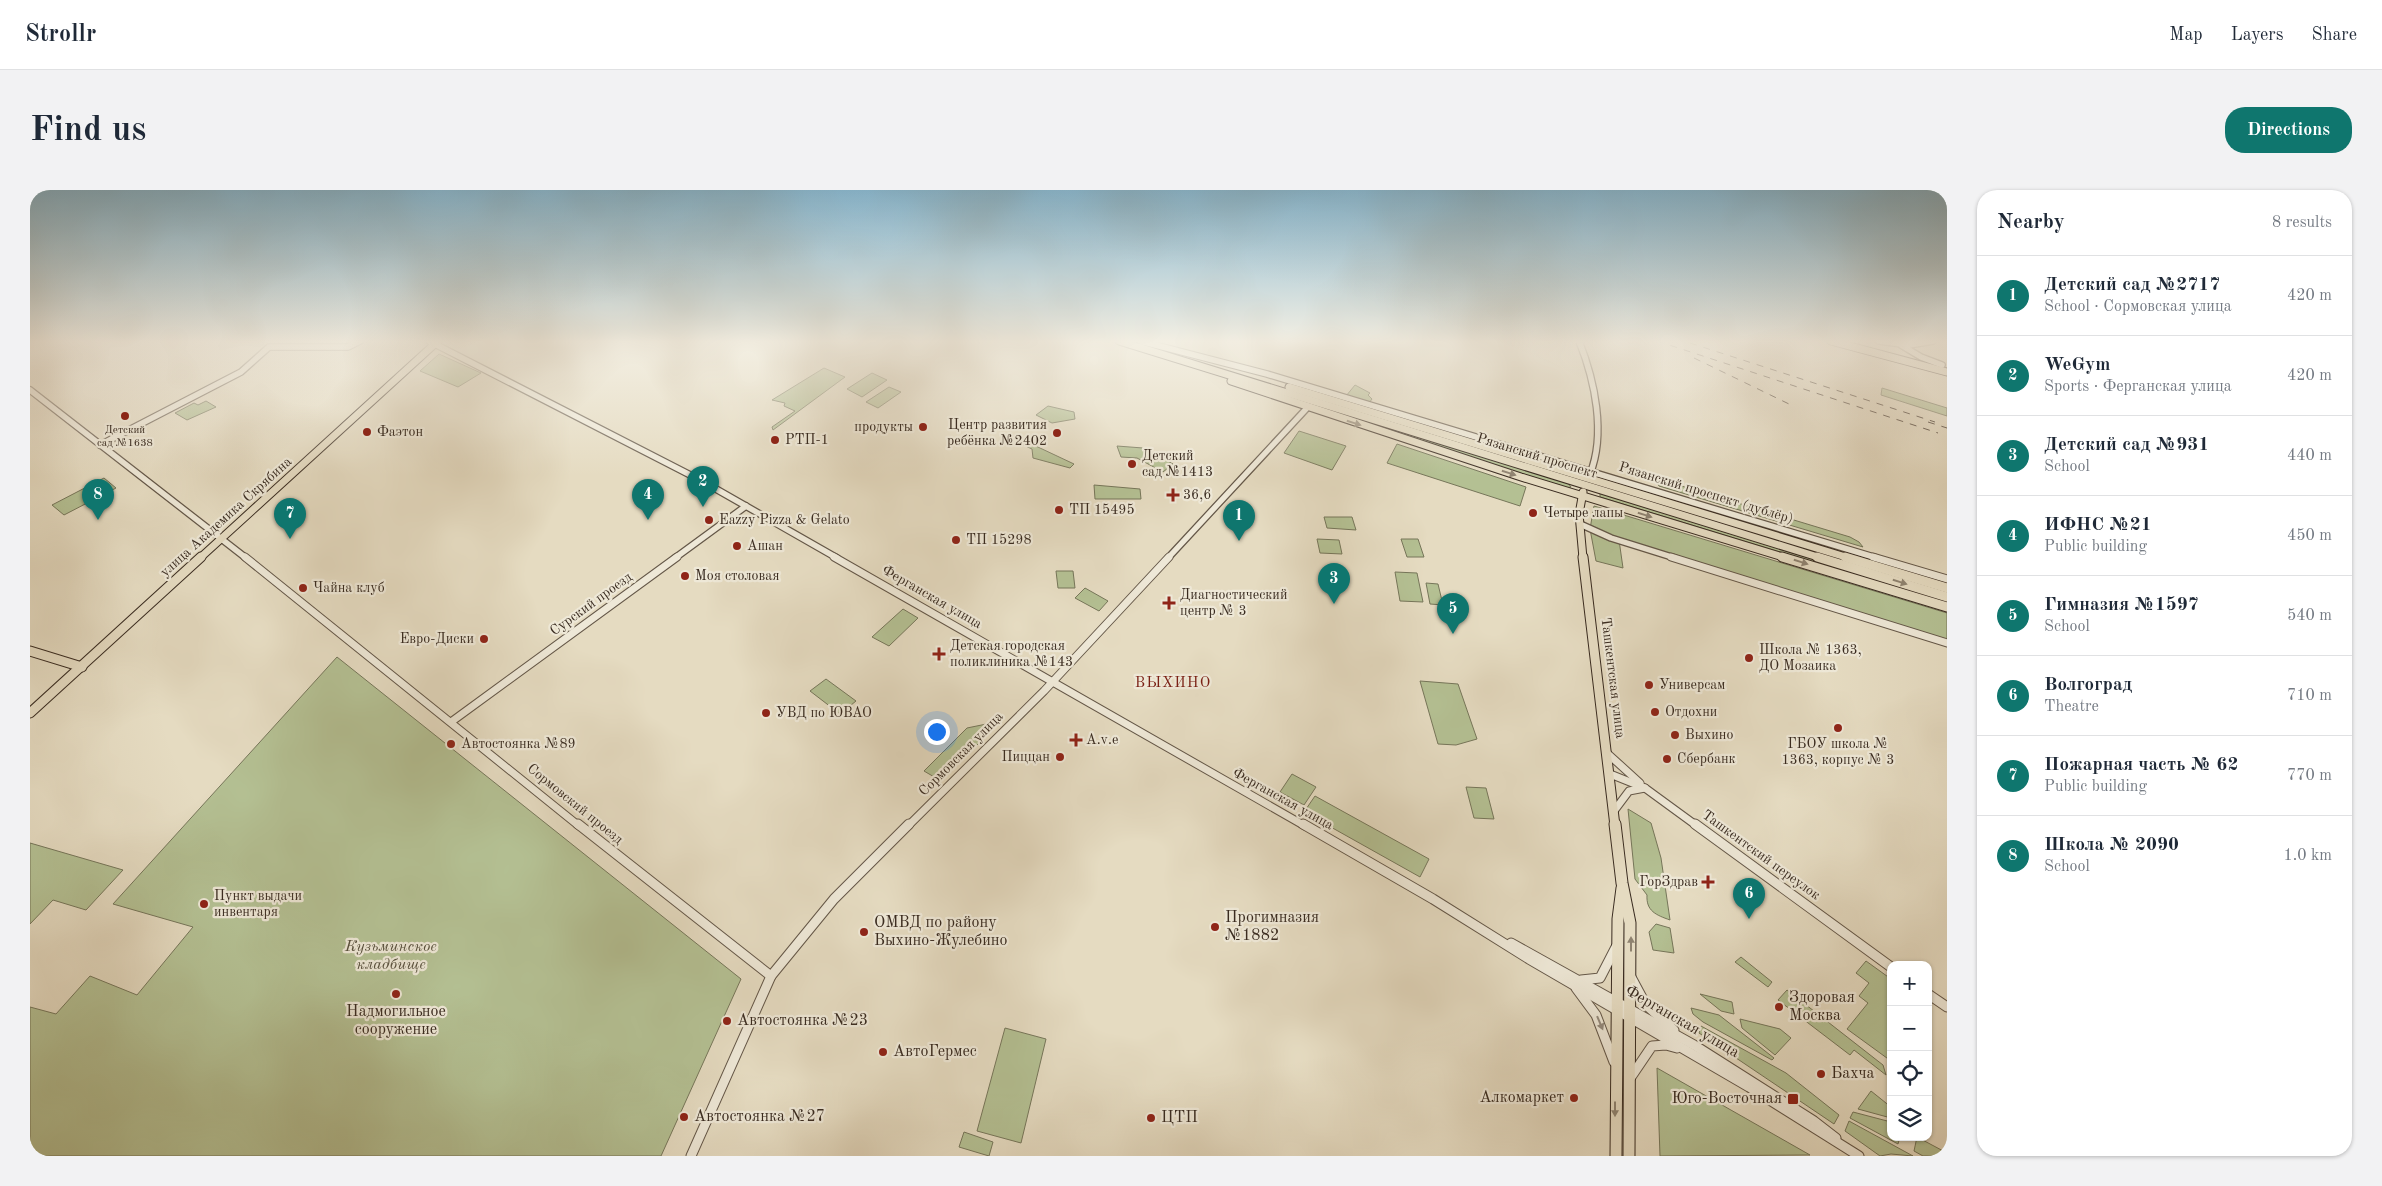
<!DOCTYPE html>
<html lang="en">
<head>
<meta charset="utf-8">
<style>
  body { margin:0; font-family:"Old Standard TT",serif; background:#f2f2f3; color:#1f2937 }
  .controls { position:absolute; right:15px; bottom:15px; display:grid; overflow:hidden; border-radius:10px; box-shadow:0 1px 4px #0004 }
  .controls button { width:45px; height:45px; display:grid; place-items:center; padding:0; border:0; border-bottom:1px solid #e0e1e3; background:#fff; color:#1f2937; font:25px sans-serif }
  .you { position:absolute; left:906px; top:541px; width:18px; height:18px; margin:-12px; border:4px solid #fff; border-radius:50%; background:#1a73e8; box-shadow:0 0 0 8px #1a73e833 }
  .badge { display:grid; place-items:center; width:32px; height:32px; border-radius:50%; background:#0f766e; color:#fff; font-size:16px; font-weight:700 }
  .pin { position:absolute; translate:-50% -41px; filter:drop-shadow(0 1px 2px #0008) }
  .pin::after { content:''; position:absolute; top:26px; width:18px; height:15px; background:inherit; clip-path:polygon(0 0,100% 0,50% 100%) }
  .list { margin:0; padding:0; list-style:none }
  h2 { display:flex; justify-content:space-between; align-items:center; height:65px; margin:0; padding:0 20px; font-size:21px }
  h2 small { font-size:16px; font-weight:400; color:#747a83 }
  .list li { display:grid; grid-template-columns:32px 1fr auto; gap:15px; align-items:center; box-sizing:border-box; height:80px; padding:0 20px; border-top:1px solid #e0e1e3 }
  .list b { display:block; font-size:19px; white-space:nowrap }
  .list p { margin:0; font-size:16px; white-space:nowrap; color:#747a83 }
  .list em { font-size:16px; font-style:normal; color:#747a83 }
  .icon { flex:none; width:28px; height:28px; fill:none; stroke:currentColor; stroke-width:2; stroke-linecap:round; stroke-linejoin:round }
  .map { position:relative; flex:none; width:1917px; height:966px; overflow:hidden; border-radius:20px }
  header { display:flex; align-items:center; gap:30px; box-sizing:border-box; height:70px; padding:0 25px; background:#fff; border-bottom:1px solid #e0e1e3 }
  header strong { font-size:24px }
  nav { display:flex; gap:28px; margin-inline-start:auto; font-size:18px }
  .intro { display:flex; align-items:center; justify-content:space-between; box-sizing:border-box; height:120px; padding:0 30px }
  h1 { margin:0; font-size:35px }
  .button { padding:12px 22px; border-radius:20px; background:#0f766e; color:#fff; font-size:18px; font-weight:700 }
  main { display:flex; gap:30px; padding:0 30px }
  aside { flex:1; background:#fff; border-radius:20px; box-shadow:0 1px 4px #0004 }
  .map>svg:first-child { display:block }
  .green { fill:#b4c093; stroke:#76765a }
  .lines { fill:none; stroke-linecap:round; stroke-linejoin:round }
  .minor-far2-casing { stroke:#645748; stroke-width:8 }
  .minor-far1-casing { stroke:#645748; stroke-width:9 }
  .minor-casing { stroke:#645748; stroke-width:11 }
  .major-far2-casing { stroke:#392b20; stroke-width:9 }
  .major-far1-casing { stroke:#392b20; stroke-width:11 }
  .major-casing { stroke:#392b20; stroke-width:13 }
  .minor-far2 { stroke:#eee8d7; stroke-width:5.5 }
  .minor-far1 { stroke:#eee8d7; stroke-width:7 }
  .minor { stroke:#eee8d7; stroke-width:9 }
  .major-far2 { stroke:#e5dbc1; stroke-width:7 }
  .major-far1 { stroke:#e5dbc1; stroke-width:9 }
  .major { stroke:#e5dbc1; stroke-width:11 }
  .rail { stroke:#392b20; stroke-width:1; stroke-dasharray:7 7; stroke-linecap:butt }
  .oneway { fill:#8f8370 }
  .oneway2 { fill:#948a7c }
  .poi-dot { fill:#8f2418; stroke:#eee8d7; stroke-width:2 }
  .labels { text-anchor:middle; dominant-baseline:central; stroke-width:4.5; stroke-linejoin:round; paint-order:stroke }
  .far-poi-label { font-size:11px; fill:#392b20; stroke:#eee8d7 }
  .poi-label { font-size:14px; fill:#392b20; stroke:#eee8d7; text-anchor:start }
  .street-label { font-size:14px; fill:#392b20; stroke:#eee8d7 }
  .neighbourhood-label { font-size:15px; letter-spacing:1px; fill:#7a1f14; stroke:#eee8d7 }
  .near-poi-label { font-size:16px; fill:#392b20; stroke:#eee8d7; text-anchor:start }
  .near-park-label { font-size:16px; font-style:italic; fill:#58503d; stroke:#eee8d7 }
  .near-street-label { font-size:16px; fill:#392b20; stroke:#eee8d7 }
</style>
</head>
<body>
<header>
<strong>Strollr</strong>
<nav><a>Map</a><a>Layers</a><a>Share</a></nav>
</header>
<div class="intro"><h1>Find us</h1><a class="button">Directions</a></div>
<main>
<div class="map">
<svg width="1917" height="966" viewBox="0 0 1917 966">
  <rect width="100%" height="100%" fill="#e5dbc1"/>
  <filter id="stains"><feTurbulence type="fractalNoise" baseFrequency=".004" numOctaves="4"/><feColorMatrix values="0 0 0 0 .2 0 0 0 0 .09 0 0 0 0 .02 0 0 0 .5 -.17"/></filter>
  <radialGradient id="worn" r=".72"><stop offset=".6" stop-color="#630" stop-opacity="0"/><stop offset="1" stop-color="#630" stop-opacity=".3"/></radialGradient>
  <!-- green -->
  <g class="green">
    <polygon points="409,164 451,183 428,197 390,181"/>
    <polygon points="794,178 815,187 743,240 742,237 765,221 754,216 755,213 742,210"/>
    <polygon points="842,183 857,190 832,207 817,199"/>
    <polygon points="1325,195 1340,203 1338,205 1342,209 1339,213 1316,206"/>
    <polygon points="859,197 871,202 848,218 836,212"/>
    <polygon points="1852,198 1917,218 1917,226 1851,205"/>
    <polygon points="1263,209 1537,292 1541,297 1535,298"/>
    <polygon points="176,211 186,217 157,230 145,223 164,213 168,215"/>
    <polygon points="1018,216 1044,222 1045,229 1022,233 1006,225"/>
    <polygon points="1269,241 1316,256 1302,280 1254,263"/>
    <polygon points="993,250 1044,274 1040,278 1003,268 1002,259 989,253"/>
    <polygon points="1367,254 1496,297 1490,316 1357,273"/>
    <polygon points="1087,256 1113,258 1143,274 1133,282 1107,268 1091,267"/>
    <polygon points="74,288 86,298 34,325 22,315"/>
    <polygon points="1625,288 1820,347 1829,352 1833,357 1629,296"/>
    <polygon points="1580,289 1917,392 1917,395 1579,291"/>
    <polygon points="1064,295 1110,299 1111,309 1065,309"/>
    <polygon points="1570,303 1917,410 1917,413 1570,307"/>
    <polygon points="1564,316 1917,423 1917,452 1589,350 1593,378 1566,371 1560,339"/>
    <polygon points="1294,327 1322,327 1326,340 1297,338"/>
    <polygon points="1287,349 1309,350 1312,364 1290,363"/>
    <polygon points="1371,349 1388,349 1394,367 1377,367"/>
    <polygon points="1026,381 1043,381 1045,398 1028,398"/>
    <polygon points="1365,382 1387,383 1393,412 1370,411"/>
    <polygon points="1396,393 1408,394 1413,415 1400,414"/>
    <polygon points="1055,398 1078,411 1069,421 1045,408"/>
    <polygon points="873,419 888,428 859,456 842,447"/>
    <polygon points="307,467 711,789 631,966 0,966 0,817 26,824 60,786 107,805 163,737 83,714"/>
    <polygon points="796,489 826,511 810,524 780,501"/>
    <polygon points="1390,491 1428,494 1447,549 1426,555 1408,554"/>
    <polygon points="971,531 911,591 894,581 937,538"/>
    <polygon points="1262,584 1286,597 1274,615 1250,602"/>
    <polygon points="1436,597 1456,598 1464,629 1444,628"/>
    <polygon points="1285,606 1399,669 1390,687 1274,622"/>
    <path d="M 1598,619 L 1621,633 L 1631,668 L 1640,730 C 1626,725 1616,721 1617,705 L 1605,689 Z"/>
    <polygon points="0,653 93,680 56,720 23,710 0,734"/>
    <polygon points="1626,734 1640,738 1644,763 1623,760 1619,742"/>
    <polygon points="1711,767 1742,792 1738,797 1705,772"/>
    <polygon points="1836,771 1861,789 1861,871 1817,839 1838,813 1829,806 1839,793 1826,783"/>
    <polygon points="1757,800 1853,875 1856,885 1824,860 1820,865 1748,810"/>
    <polygon points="1670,804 1702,812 1704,824 1691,821"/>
    <polygon points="1661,818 1689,825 1744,868 1742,870 1673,832 1663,824"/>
    <polygon points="1710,829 1750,839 1761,848 1745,865 1712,838"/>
    <polygon points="1671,836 1756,883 1809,925 1804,934 1669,843"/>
    <polygon points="975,838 1016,849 991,953 947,941"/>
    <polygon points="1627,878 1780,965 1630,966"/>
    <polygon points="1841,901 1861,917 1861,928 1828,919"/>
    <polygon points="1823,922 1861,932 1861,947 1870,947 1868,954 1820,928"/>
    <polygon points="1819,931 1883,966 1861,964 1850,966 1815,941"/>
    <polygon points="934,942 963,952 959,966 929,957"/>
    <polygon points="1887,947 1917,963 1917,966 1893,966 1884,961"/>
  </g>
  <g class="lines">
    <defs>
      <g id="minor-far2">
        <polyline points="399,151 672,291 807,368"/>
        <polyline points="1110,151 1237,184 1847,368"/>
        <path d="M 1549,151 C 1565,191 1576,244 1560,284"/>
        <polyline points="1849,151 1879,155 1903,151"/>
        <polyline points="1871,155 1891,167 1912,175"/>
        <polyline points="0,200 216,368"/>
        <polyline points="70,255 211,182 239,157 318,157 330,151"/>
        <polyline points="1550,334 1581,348 1645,368"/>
        <polyline points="645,368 716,316"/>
        <polyline points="1138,368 1277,218"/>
      </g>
      <g id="minor-far1">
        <polyline points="215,367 549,636"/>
        <polyline points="804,367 1275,636"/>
        <polyline points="1641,367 1917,453"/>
        <polyline points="1843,367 1917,389"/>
        <polyline points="421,532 647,367"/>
        <polyline points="1577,563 1610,593"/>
        <polyline points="1580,584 1615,598 1667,636"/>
        <polyline points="1584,621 1599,601 1615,598"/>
        <polyline points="878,636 1014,501 1139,367"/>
      </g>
      <g id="minor">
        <polyline points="548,634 741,786"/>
        <polyline points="1273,634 1403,709 1499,769 1719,897 1829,966"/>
        <polyline points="1665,634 1861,777"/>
        <polyline points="1481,753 1664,855 1784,931 1806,948"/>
        <polyline points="1601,787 1616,815 1644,840"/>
        <polyline points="1551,790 1570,788 1586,757"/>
        <polyline points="1546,798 1566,825 1584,872"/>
        <polyline points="1898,804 1917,817"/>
        <polyline points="1601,887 1622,856 1636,855 1647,858"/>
        <polyline points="661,966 741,786 804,709 879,634"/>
      </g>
      <g id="major-far2">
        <polyline points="1089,151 1791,368"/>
        <polyline points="1801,151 1917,182"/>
        <polyline points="1201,191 1491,287 1756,368"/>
        <polyline points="1259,197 1819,368"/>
        <polyline points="1553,302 1549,324 1553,368"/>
        <polyline points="170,368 408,151"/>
      </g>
      <g id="major-far1">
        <polyline points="1553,367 1585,636"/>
        <polyline points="1752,367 1917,417"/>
        <polyline points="1787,367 1917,407"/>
        <polyline points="1815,367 1917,398"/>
        <polyline points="0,461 52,477"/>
        <polyline points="0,523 171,367"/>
      </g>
      <g id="major">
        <polyline points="1585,634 1592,693 1600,733 1599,966"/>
        <polyline points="1586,966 1588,729 1592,698"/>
      </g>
    </defs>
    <!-- minor-far2 casing -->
    <use href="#minor-far2" class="minor-far2-casing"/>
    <!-- minor-far1 casing -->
    <use href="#minor-far1" class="minor-far1-casing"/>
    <!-- minor casing -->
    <use href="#minor" class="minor-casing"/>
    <!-- major-far2 casing -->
    <use href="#major-far2" class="major-far2-casing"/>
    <!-- major-far1 casing -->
    <use href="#major-far1" class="major-far1-casing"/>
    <!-- major casing -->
    <use href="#major" class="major-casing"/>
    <!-- minor-far2 -->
    <use href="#minor-far2" class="minor-far2"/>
    <!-- minor-far1 -->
    <use href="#minor-far1" class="minor-far1"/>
    <!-- minor -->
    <use href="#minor" class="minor"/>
    <!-- major-far2 -->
    <use href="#major-far2" class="major-far2"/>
    <!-- major-far1 -->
    <use href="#major-far1" class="major-far1"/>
    <!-- major -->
    <use href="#major" class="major"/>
    <!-- rail -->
    <g class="rail">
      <polyline points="1627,151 1908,243"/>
      <polyline points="1660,153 1905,232"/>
      <polyline points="1664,168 1759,214"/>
      <polyline points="1898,232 1917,238"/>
    </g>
  </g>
  <!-- one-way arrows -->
  <defs><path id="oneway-solid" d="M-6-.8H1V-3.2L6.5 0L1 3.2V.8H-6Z" transform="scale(1.25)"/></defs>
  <g class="oneway">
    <use href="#oneway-solid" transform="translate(1324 233) rotate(17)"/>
    <use href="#oneway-solid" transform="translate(1479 283) rotate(18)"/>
    <use href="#oneway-solid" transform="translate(1615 325) rotate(17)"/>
    <use href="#oneway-solid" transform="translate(1771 372) rotate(17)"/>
    <use href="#oneway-solid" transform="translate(1870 392) rotate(17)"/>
    <use href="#oneway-solid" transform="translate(1601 754) rotate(-90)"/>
    <use href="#oneway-solid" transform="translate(1585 919) rotate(90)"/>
  </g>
  <use class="oneway2" href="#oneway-solid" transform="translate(1570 833) rotate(67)"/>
  <!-- sky -->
  <linearGradient id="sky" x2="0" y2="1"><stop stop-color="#87b7d0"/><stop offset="0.53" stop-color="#f3efe3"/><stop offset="1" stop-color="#f3efe3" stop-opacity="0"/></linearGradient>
  <rect width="1917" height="286" fill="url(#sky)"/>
  <!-- markers -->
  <g class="poi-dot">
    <circle cx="95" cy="226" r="5"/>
    <circle cx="893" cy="237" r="5"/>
    <circle cx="337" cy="242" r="5"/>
    <circle cx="1027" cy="243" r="5"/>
    <circle cx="745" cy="250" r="5"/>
    <circle cx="1102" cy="274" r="5"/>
    <path d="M1140.5 297.5h5v5h5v5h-5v5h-5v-5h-5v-5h5z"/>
    <circle cx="1029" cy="320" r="5"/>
    <circle cx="1503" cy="323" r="5"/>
    <circle cx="679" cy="330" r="5"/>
    <circle cx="926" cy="350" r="5"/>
    <circle cx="707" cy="356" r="5"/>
    <circle cx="655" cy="386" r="5"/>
    <circle cx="273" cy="398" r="5"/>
    <path d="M1136.5 405.5h5v5h5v5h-5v5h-5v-5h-5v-5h5z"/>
    <circle cx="454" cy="449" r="5"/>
    <path d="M906.5 456.5h5v5h5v5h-5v5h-5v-5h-5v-5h5z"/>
    <circle cx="1719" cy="468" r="5"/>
    <circle cx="1619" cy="495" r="5"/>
    <circle cx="1625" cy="522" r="5"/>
    <circle cx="736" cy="523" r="5"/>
    <circle cx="1808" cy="538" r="5"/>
    <circle cx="1645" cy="545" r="5"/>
    <path d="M1043.5 542.5h5v5h5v5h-5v5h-5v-5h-5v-5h5z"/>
    <circle cx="421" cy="554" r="5"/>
    <circle cx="1030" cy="567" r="5"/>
    <circle cx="1637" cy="569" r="5"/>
    <path d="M1675.5 684.5h5v5h5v5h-5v5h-5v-5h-5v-5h5z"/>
    <circle cx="174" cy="714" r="5"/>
    <circle cx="1185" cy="737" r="5"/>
    <circle cx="834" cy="742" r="5"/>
    <circle cx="366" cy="804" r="5"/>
    <circle cx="1749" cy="817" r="5"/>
    <circle cx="697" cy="831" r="5"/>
    <circle cx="853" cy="862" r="5"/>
    <circle cx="1791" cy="884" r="5"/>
    <circle cx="1544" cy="908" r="5"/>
    <rect x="1757" y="903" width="12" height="12" rx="2.5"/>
    <circle cx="654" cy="927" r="5"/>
    <circle cx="1121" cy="928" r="5"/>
  </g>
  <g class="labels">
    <!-- far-poi labels -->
    <g class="far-poi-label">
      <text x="95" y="240">Детский<tspan x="95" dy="13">сад №1638</tspan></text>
    </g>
    <!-- poi labels -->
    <g class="poi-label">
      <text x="1017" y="235" text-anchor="end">Центр развития<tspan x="1017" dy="16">ребёнка №2402</tspan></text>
      <text x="883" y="237" text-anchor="end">продукты</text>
      <text x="347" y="242">Фаэтон</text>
      <text x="755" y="250">РТП-1</text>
      <text x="1112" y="266">Детский<tspan x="1112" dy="16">сад №1413</tspan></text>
      <text x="1153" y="305">36,6</text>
      <text x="1039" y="320">ТП 15495</text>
      <text x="1513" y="323">Четыре лапы</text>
      <text x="689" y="330">Eazzy Pizza &amp; Gelato</text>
      <text x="936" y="350">ТП 15298</text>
      <text x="717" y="356">Ашан</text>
      <text x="665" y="386">Моя столовая</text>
      <text x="283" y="398">Чайна клуб</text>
      <text x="1150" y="405">Диагностический<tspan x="1150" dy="16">центр № 3</tspan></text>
      <text x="444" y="449" text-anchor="end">Евро-Диски</text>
      <text x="920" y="456">Детская городская<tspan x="920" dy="16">поликлиника №143</tspan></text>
      <text x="1729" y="460">Школа № 1363,<tspan x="1729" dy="16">ДО Мозаика</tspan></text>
      <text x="1629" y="495">Универсам</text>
      <text x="1635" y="522">Отдохни</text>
      <text x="746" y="523">УВД по ЮВАО</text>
      <text x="1655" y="545">Выхино</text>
      <text x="1056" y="550">A.v.e</text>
      <text x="431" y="554">Автостоянка №89</text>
      <text x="1808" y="554" text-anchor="middle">ГБОУ школа №<tspan x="1808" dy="16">1363, корпус № 3</tspan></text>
      <text x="1020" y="567" text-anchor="end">Пиццан</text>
      <text x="1647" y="569">Сбербанк</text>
      <text x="1668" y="692" text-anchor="end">ГорЗдрав</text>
      <text x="184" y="706">Пункт выдачи<tspan x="184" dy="16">инвентаря</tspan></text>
    </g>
    <!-- street labels -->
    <g class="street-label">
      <text transform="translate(1507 266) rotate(17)">Рязанский проспект</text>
      <text transform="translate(1676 303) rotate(17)">Рязанский проспект (дублёр)</text>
      <text transform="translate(196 327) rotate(-42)">улица Академика Скрябина</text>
      <text transform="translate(902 407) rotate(30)">Ферганская улица</text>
      <text transform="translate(561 414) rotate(-36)">Сурский проезд</text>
      <text transform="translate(1583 488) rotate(83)">Ташкентская улица</text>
      <text transform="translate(931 564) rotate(-45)">Сормовская улица</text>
      <text transform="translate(1253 609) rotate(29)">Ферганская улица</text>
      <text transform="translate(545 614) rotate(39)">Сормовский проезд</text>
      <text transform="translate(1731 665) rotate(36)">Ташкентский переулок</text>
    </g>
    <!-- neighbourhood labels -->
    <g class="neighbourhood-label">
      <text x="1143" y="493">ВЫХИНО</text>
    </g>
    <!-- near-poi labels -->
    <g class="near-poi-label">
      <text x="1195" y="728">Прогимназия<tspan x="1195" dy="18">№1882</tspan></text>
      <text x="844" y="733">ОМВД по району<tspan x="844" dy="18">Выхино-Жулебино</tspan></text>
      <text x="1759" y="808">Здоровая<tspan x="1759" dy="18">Москва</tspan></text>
      <text x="366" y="822" text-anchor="middle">Надмогильное<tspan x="366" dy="18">сооружение</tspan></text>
      <text x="707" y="831">Автостоянка №23</text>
      <text x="863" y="862">АвтоГермес</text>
      <text x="1801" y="884">Бахча</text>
      <text x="1534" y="908" text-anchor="end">Алкомаркет</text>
      <text x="1752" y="909" text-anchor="end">Юго-Восточная</text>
      <text x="664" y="927">Автостоянка №27</text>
      <text x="1131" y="928">ЦТП</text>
    </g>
    <!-- near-park labels -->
    <g class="near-park-label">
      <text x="361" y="757">Кузьминское<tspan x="361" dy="18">кладбище</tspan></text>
    </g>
    <!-- near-street labels -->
    <g class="near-street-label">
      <text transform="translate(1652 832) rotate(30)">Ферганская улица</text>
    </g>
  </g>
  <rect width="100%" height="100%" filter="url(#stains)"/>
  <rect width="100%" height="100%" fill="url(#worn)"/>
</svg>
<div class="controls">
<button>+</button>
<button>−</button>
<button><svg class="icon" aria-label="locate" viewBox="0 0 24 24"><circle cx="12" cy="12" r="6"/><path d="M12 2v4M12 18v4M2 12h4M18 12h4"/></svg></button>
<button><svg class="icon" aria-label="layers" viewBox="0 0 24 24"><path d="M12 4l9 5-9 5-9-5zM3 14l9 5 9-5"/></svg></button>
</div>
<div class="you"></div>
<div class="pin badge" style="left:1209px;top:351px">1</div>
<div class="pin badge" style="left:673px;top:317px">2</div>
<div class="pin badge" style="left:1304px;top:414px">3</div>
<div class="pin badge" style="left:618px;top:330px">4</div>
<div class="pin badge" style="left:1423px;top:444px">5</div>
<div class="pin badge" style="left:1719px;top:729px">6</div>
<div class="pin badge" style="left:260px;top:349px">7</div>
<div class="pin badge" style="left:68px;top:330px">8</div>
</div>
<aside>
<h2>Nearby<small>8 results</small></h2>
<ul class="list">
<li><span class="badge">1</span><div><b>Детский сад №2717</b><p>School · Сормовская улица</p></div><em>420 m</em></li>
<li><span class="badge">2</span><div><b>WeGym</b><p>Sports · Ферганская улица</p></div><em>420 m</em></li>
<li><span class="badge">3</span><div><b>Детский сад №931</b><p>School</p></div><em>440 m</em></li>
<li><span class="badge">4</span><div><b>ИФНС №21</b><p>Public building</p></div><em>450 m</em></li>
<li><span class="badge">5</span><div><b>Гимназия №1597</b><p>School</p></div><em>540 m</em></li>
<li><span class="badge">6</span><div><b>Волгоград</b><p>Theatre</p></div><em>710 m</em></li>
<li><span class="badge">7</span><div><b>Пожарная часть № 62</b><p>Public building</p></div><em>770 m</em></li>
<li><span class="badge">8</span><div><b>Школа № 2090</b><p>School</p></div><em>1.0 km</em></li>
</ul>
</aside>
</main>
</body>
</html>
